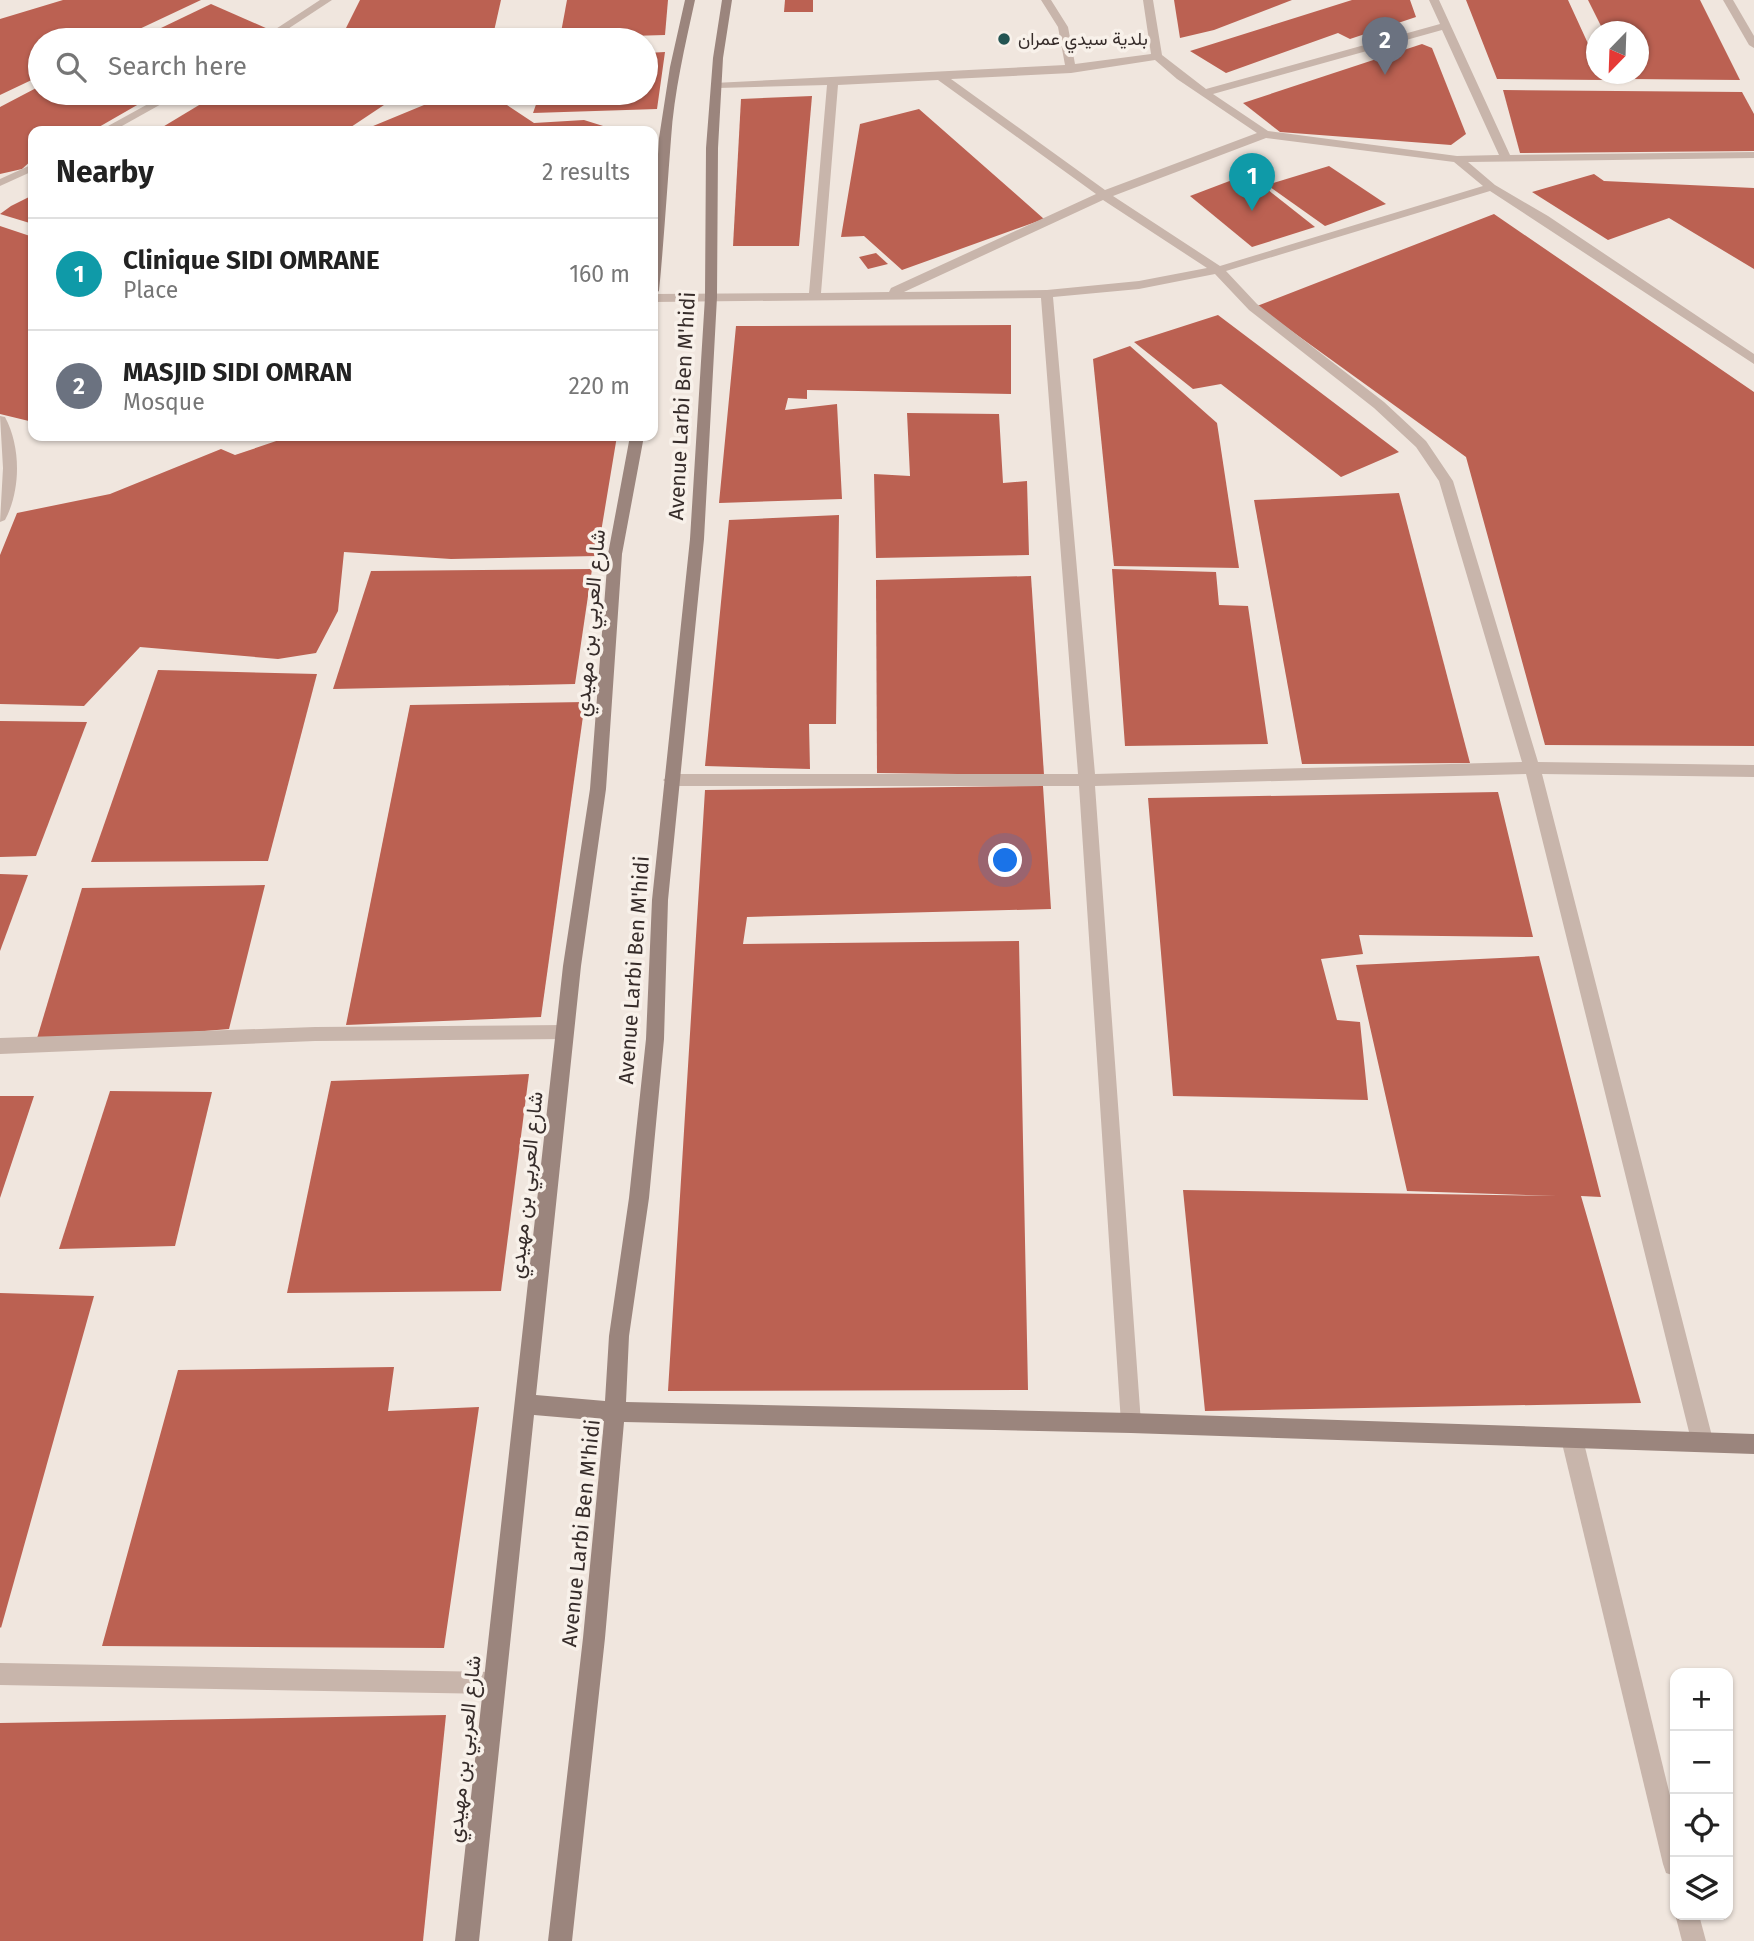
<!DOCTYPE html>
<html lang="en">
<head>
<meta charset="utf-8">
<style>
  body { margin:0; font-family:"Fira Sans",Vazirmatn,sans-serif; background:#f6f6f6; color:#222 }
  .controls { position:absolute; right:21px; bottom:21px; display:grid; overflow:hidden; border-radius:14px; box-shadow:0 2px 5px #0004 }
  .controls button { width:63px; height:63px; display:grid; place-items:center; padding:0; border:0; border-bottom:2px solid #e0e0e0; background:#fff; color:#222; font:35px sans-serif }
  .compass { position:absolute; left:1586px; top:21px; width:63px; height:63px; border-radius:50%; background:#fff; box-shadow:0 2px 5px #0004; rotate:203deg }
  .you { position:absolute; left:1006px; top:861px; width:24px; height:24px; margin:-18px; border:5px solid #fff; border-radius:50%; background:#1a73e8; box-shadow:0 0 0 10px #1a73e833 }
  .badge { display:grid; place-items:center; width:46px; height:46px; border-radius:50%; background:#1a73e8; color:#fff; font-size:23px; font-weight:700 }
  .pin { position:absolute; translate:-50% -58px; filter:drop-shadow(0 2px 4px #0008) }
  .pin::after { content:''; position:absolute; top:37px; width:24px; height:21px; background:inherit; clip-path:polygon(0 0,100% 0,50% 100%) }
  .list { margin:0; padding:0; list-style:none }
  h2 { display:flex; justify-content:space-between; align-items:center; height:91px; margin:0; padding:0 28px; font-size:30px }
  h2 small { font-size:23px; font-weight:400; color:#767676 }
  .list li { display:grid; grid-template-columns:46px 1fr auto; gap:21px; align-items:center; box-sizing:border-box; height:112px; padding:0 28px; border-top:2px solid #e0e0e0 }
  .list b { display:block; font-size:26px; white-space:nowrap }
  .list p { margin:0; font-size:23px; white-space:nowrap; color:#767676 }
  .list em { font-size:23px; font-style:normal; color:#767676 }
  .icon { flex:none; width:38px; height:38px; fill:none; stroke:currentColor; stroke-width:2; stroke-linecap:round; stroke-linejoin:round }
  .map { position:relative; flex:none; width:1754px; height:1941px; overflow:hidden }
  .search { position:absolute; background:#fff; box-shadow:0 2px 5px #0004; left:28px; top:28px; width:630px; height:77px; display:flex; align-items:center; gap:18px; box-sizing:border-box; padding:0 24px; border-radius:38px; color:#767676; font-size:26px }
  .panel { position:absolute; background:#fff; box-shadow:0 2px 5px #0004; left:28px; top:126px; width:630px; height:315px; border-radius:14px }
  .map>svg:first-child { display:block }
  .building { fill:#bb6152 }
  .lines { fill:none; stroke-linecap:round; stroke-linejoin:round }
  .street { fill:#c8b5ab; fill-rule:evenodd }
  .secondary { fill:#9b857d; fill-rule:evenodd }
  .poi-dot { fill:#235452; stroke:#f8f1ea; stroke-width:2.5 }
  .labels { text-anchor:middle; dominant-baseline:central; stroke-width:7; stroke-linejoin:round; paint-order:stroke }
  .far-poi-label { font-size:18px; fill:#362c2a; stroke:#f8f1ea; text-anchor:start }
  .street-label { font-size:21px; fill:#362c2a; stroke:#f8f1ea }
</style>
</head>
<body>
<div class="map">
<svg width="1754" height="1941" viewBox="0 0 1754 1941">
  <rect width="100%" height="100%" fill="#f0e6de"/>
  <!-- building -->
  <g class="building">
    <polygon points="63,0 201,0 116,40 40,40 40,76 0,95 0,19"/>
    <polygon points="360,0 501,0 492,40 340,40"/>
    <polygon points="567,0 668,0 665,35 560,38"/>
    <polygon points="785,0 813,0 813,12 784,12"/>
    <polygon points="1174,0 1292,0 1214,30 1180,38"/>
    <polygon points="1352,0 1410,0 1416,17 1350,39 1338,33 1226,73 1190,51"/>
    <polygon points="1466,0 1568,0 1596,61 1596,74 1602,74 1605,80 1497,79"/>
    <polygon points="1588,0 1700,0 1740,80 1629,79 1626,74 1638,74 1638,32 1604,32"/>
    <polygon points="211,4 268,29 248,40 136,40"/>
    <polygon points="1422,44 1432,48 1466,134 1451,145 1280,132 1243,103"/>
    <polygon points="665,52 657,109 533,113 540,93 646,93 646,53"/>
    <polygon points="40,86 40,93 158,93 92,131 33,131 33,159 22,169 0,174 0,107"/>
    <polygon points="1503,90 1742,92 1754,114 1754,151 1520,153"/>
    <polygon points="219,93 376,93 393,99 345,131 156,131"/>
    <polygon points="453,93 489,93 534,123 584,120 619,131 361,131"/>
    <polygon points="812,96 799,246 733,246 741,99"/>
    <polygon points="919,109 1044,219 902,270 864,236 841,237 860,124"/>
    <polygon points="1329,166 1386,204 1325,226 1267,185"/>
    <polygon points="1248,174 1315,227 1252,247 1190,196"/>
    <polygon points="1594,174 1604,181 1754,188 1754,269 1669,218 1608,240 1532,192"/>
    <polygon points="33,195 33,224 0,214 11,206"/>
    <polygon points="1494,214 1754,392 1754,746 1545,745 1466,457 1257,306"/>
    <polygon points="0,226 33,237 33,422 0,414"/>
    <polygon points="876,253 888,264 868,269 859,257"/>
    <polygon points="1218,315 1399,452 1341,477 1221,384 1193,389 1134,342"/>
    <polygon points="1011,325 1011,394 807,390 807,399 788,398 785,410 837,404 842,499 719,503 736,326"/>
    <polygon points="1130,346 1217,423 1239,568 1114,566 1093,359"/>
    <polygon points="907,413 999,414 1003,483 1027,481 1029,555 876,558 874,474 910,476"/>
    <polygon points="132,436 194,436 194,437 174,441"/>
    <polygon points="291,436 617,436 597,556 451,559 344,552 338,611 316,653 278,659 140,647 84,706 0,704 0,555 17,513 110,494 221,449 235,455"/>
    <polygon points="1399,493 1470,763 1302,764 1254,500"/>
    <polygon points="839,515 836,724 809,724 810,769 705,766 729,520"/>
    <polygon points="592,569 575,684 333,689 371,571"/>
    <polygon points="1112,569 1216,572 1219,605 1248,606 1268,744 1125,746"/>
    <polygon points="1031,576 1044,775 877,773 876,580"/>
    <polygon points="158,670 317,674 268,861 91,862"/>
    <polygon points="585,702 541,1017 346,1025 410,705"/>
    <polygon points="0,721 87,722 36,856 0,857"/>
    <polygon points="1043,786 1051,909 747,917 743,944 1019,941 1028,1390 668,1391 705,790"/>
    <polygon points="1498,792 1533,937 1359,935 1363,954 1321,959 1337,1020 1360,1022 1368,1100 1173,1096 1148,798"/>
    <polygon points="0,874 28,875 0,951"/>
    <polygon points="265,885 229,1029 35,1045 82,888"/>
    <polygon points="1539,956 1601,1197 1581,1196 1641,1403 1205,1411 1183,1190 1557,1196 1407,1191 1356,965"/>
    <polygon points="529,1074 501,1291 287,1293 331,1081"/>
    <polygon points="110,1091 212,1092 175,1246 59,1249"/>
    <polygon points="0,1096 34,1096 0,1198"/>
    <polygon points="0,1293 94,1296 1,1628 0,1627"/>
    <polygon points="394,1367 388,1411 479,1407 444,1648 102,1646 178,1370"/>
    <polygon points="446,1715 423,1941 0,1941 0,1723"/>
  </g>
  <g class="lines">
    <!-- street -->
    <g class="street">
      <polygon points="320,0 332,0 271,40 259,40"/>
      <path d="M 1041,0 L 1051,0 L 1068,27 L 1075,64 L 1151,54 L 1143,0 L 1153,0 L 1162,55 L 1206,89 L 1440,24 L 1429,0 L 1439,0 L 1510,155 L 1754,152 L 1754,158 L 1468,162 L 1495,185 L 1548,216 L 1754,354 L 1754,364 L 1490,191 L 1226,271 L 1257,304 L 1384,402 L 1426,441 L 1453,481 L 1538,762 L 1754,765 L 1754,777 L 1542,774 L 1713,1440 L 1709,1447 L 1702,1450 L 1695,1447 L 1691,1440 L 1526,774 L 1095,786 L 1141,1423 L 1138,1430 L 1131,1433 L 1124,1430 L 1121,1423 L 1079,786 L 671,786 L 663,780 L 671,774 L 1078,774 L 1041,298 L 653,302 L 653,294 L 809,293 L 827,85 L 718,88 L 713,85 L 714,83 L 1065,65 L 1058,27 ZM 1442,30 L 1499,155 L 1457,156 L 1268,131 L 1213,94 ZM 1155,60 L 1177,79 L 1257,133 L 1105,190 L 951,79 L 1071,73 ZM 938,80 L 1096,194 L 891,288 L 889,292 L 821,293 L 838,85 ZM 1266,138 L 1454,162 L 1483,186 L 1220,266 L 1113,196 ZM 1103,200 L 1207,268 L 1139,281 L 1047,290 L 904,292 ZM 1215,274 L 1249,310 L 1374,408 L 1416,447 L 1439,481 L 1522,762 L 1095,774 L 1053,297 L 1139,289 Z"/>
      <polygon points="1723,0 1733,0 1754,36 1754,48 1749,45"/>
      <polygon points="168,93 181,93 113,131 99,131"/>
      <polygon points="33,164 33,171 0,186 0,179"/>
      <path d="M 0,416 L 5,417 C 21,447 21,490 5,520 L 0,522 L 3,468 Z"/>
      <polygon points="565,1025 571,1027 574,1032 571,1037 565,1039 315,1041 0,1054 0,1038 315,1027"/>
      <polygon points="1572,1429 1579,1432 1583,1439 1675,1816 1675,1876 1666,1873 1663,1864 1561,1439 1565,1432"/>
      <polygon points="0,1663 493,1672 501,1675 504,1683 501,1691 493,1694 0,1685"/>
      <polygon points="1675,1914 1699,1915 1706,1941 1682,1941"/>
    </g>
    <!-- secondary -->
    <g class="secondary">
      <path d="M 685,0 L 695,0 C 685,46 674,92 671,139 C 667,190 664,240 659,291 L 653,295 L 653,235 L 659,138 L 670,67 Z"/>
      <polygon points="722,0 732,0 723,58 718,148 717,297 704,539 668,900 664,1039 649,1198 629,1336 626,1402 1131,1413 1754,1434 1754,1454 1131,1433 624,1422 605,1638 572,1941 548,1941 583,1638 604,1421 534,1415 479,1941 455,1941 563,966 590,789 608,554 630,436 644,436 622,554 606,789 581,966 536,1395 605,1401 609,1336 629,1198 646,1039 652,900 690,539 705,297 706,148 713,58"/>
    </g>
  </g>
  <!-- markers -->
  <circle class="poi-dot" cx="1004" cy="39" r="7"/>
  <g class="labels">
    <!-- far-poi labels -->
    <g class="far-poi-label">
      <text x="1018" y="39">بلدية سيدي عمران</text>
    </g>
    <!-- street labels -->
    <g class="street-label">
      <text transform="translate(682 406) rotate(-87)">Avenue Larbi Ben M'hidi</text>
      <text transform="translate(590 623) rotate(-85)">شارع العربي بن مهيدي</text>
      <text transform="translate(634 970) rotate(-86)">Avenue Larbi Ben M'hidi</text>
      <text transform="translate(526 1185) rotate(-84)">شارع العربي بن مهيدي</text>
      <text transform="translate(581 1533) rotate(-84)">Avenue Larbi Ben M'hidi</text>
      <text transform="translate(464 1749) rotate(-84)">شارع العربي بن مهيدي</text>
    </g>
  </g>
</svg>
<div class="controls">
<button>+</button>
<button>−</button>
<button><svg class="icon" aria-label="locate" viewBox="0 0 24 24"><circle cx="12" cy="12" r="6"/><path d="M12 2v4M12 18v4M2 12h4M18 12h4"/></svg></button>
<button><svg class="icon" aria-label="layers" viewBox="0 0 24 24"><path d="M12 4l9 5-9 5-9-5zM3 14l9 5 9-5"/></svg></button>
</div>
<svg class="compass" viewBox="-18 -18 36 36"><path d="M0-13l5 13h-10z" fill="#e53935"/><path d="M0 13l5-13h-10z" fill="#767676"/></svg>
<div class="you"></div>
<div class="pin badge" style="left:1252px;top:211px;background:#0f9aa8">1</div>
<div class="pin badge" style="left:1385px;top:75px;background:#6b7280">2</div>
<div class="search"><svg class="icon" aria-label="search" viewBox="0 0 24 24"><circle cx="10" cy="10" r="6"/><path d="M15 15l6 6"/></svg>Search here</div>
<section class="panel">
<h2>Nearby<small>2 results</small></h2>
<ul class="list">
<li><span class="badge" style="background:#0f9aa8">1</span><div><b>Clinique SIDI OMRANE</b><p>Place</p></div><em>160 m</em></li>
<li><span class="badge" style="background:#6b7280">2</span><div><b>MASJID SIDI OMRAN</b><p>Mosque</p></div><em>220 m</em></li>
</ul>
</section>
</div>
</body>
</html>
